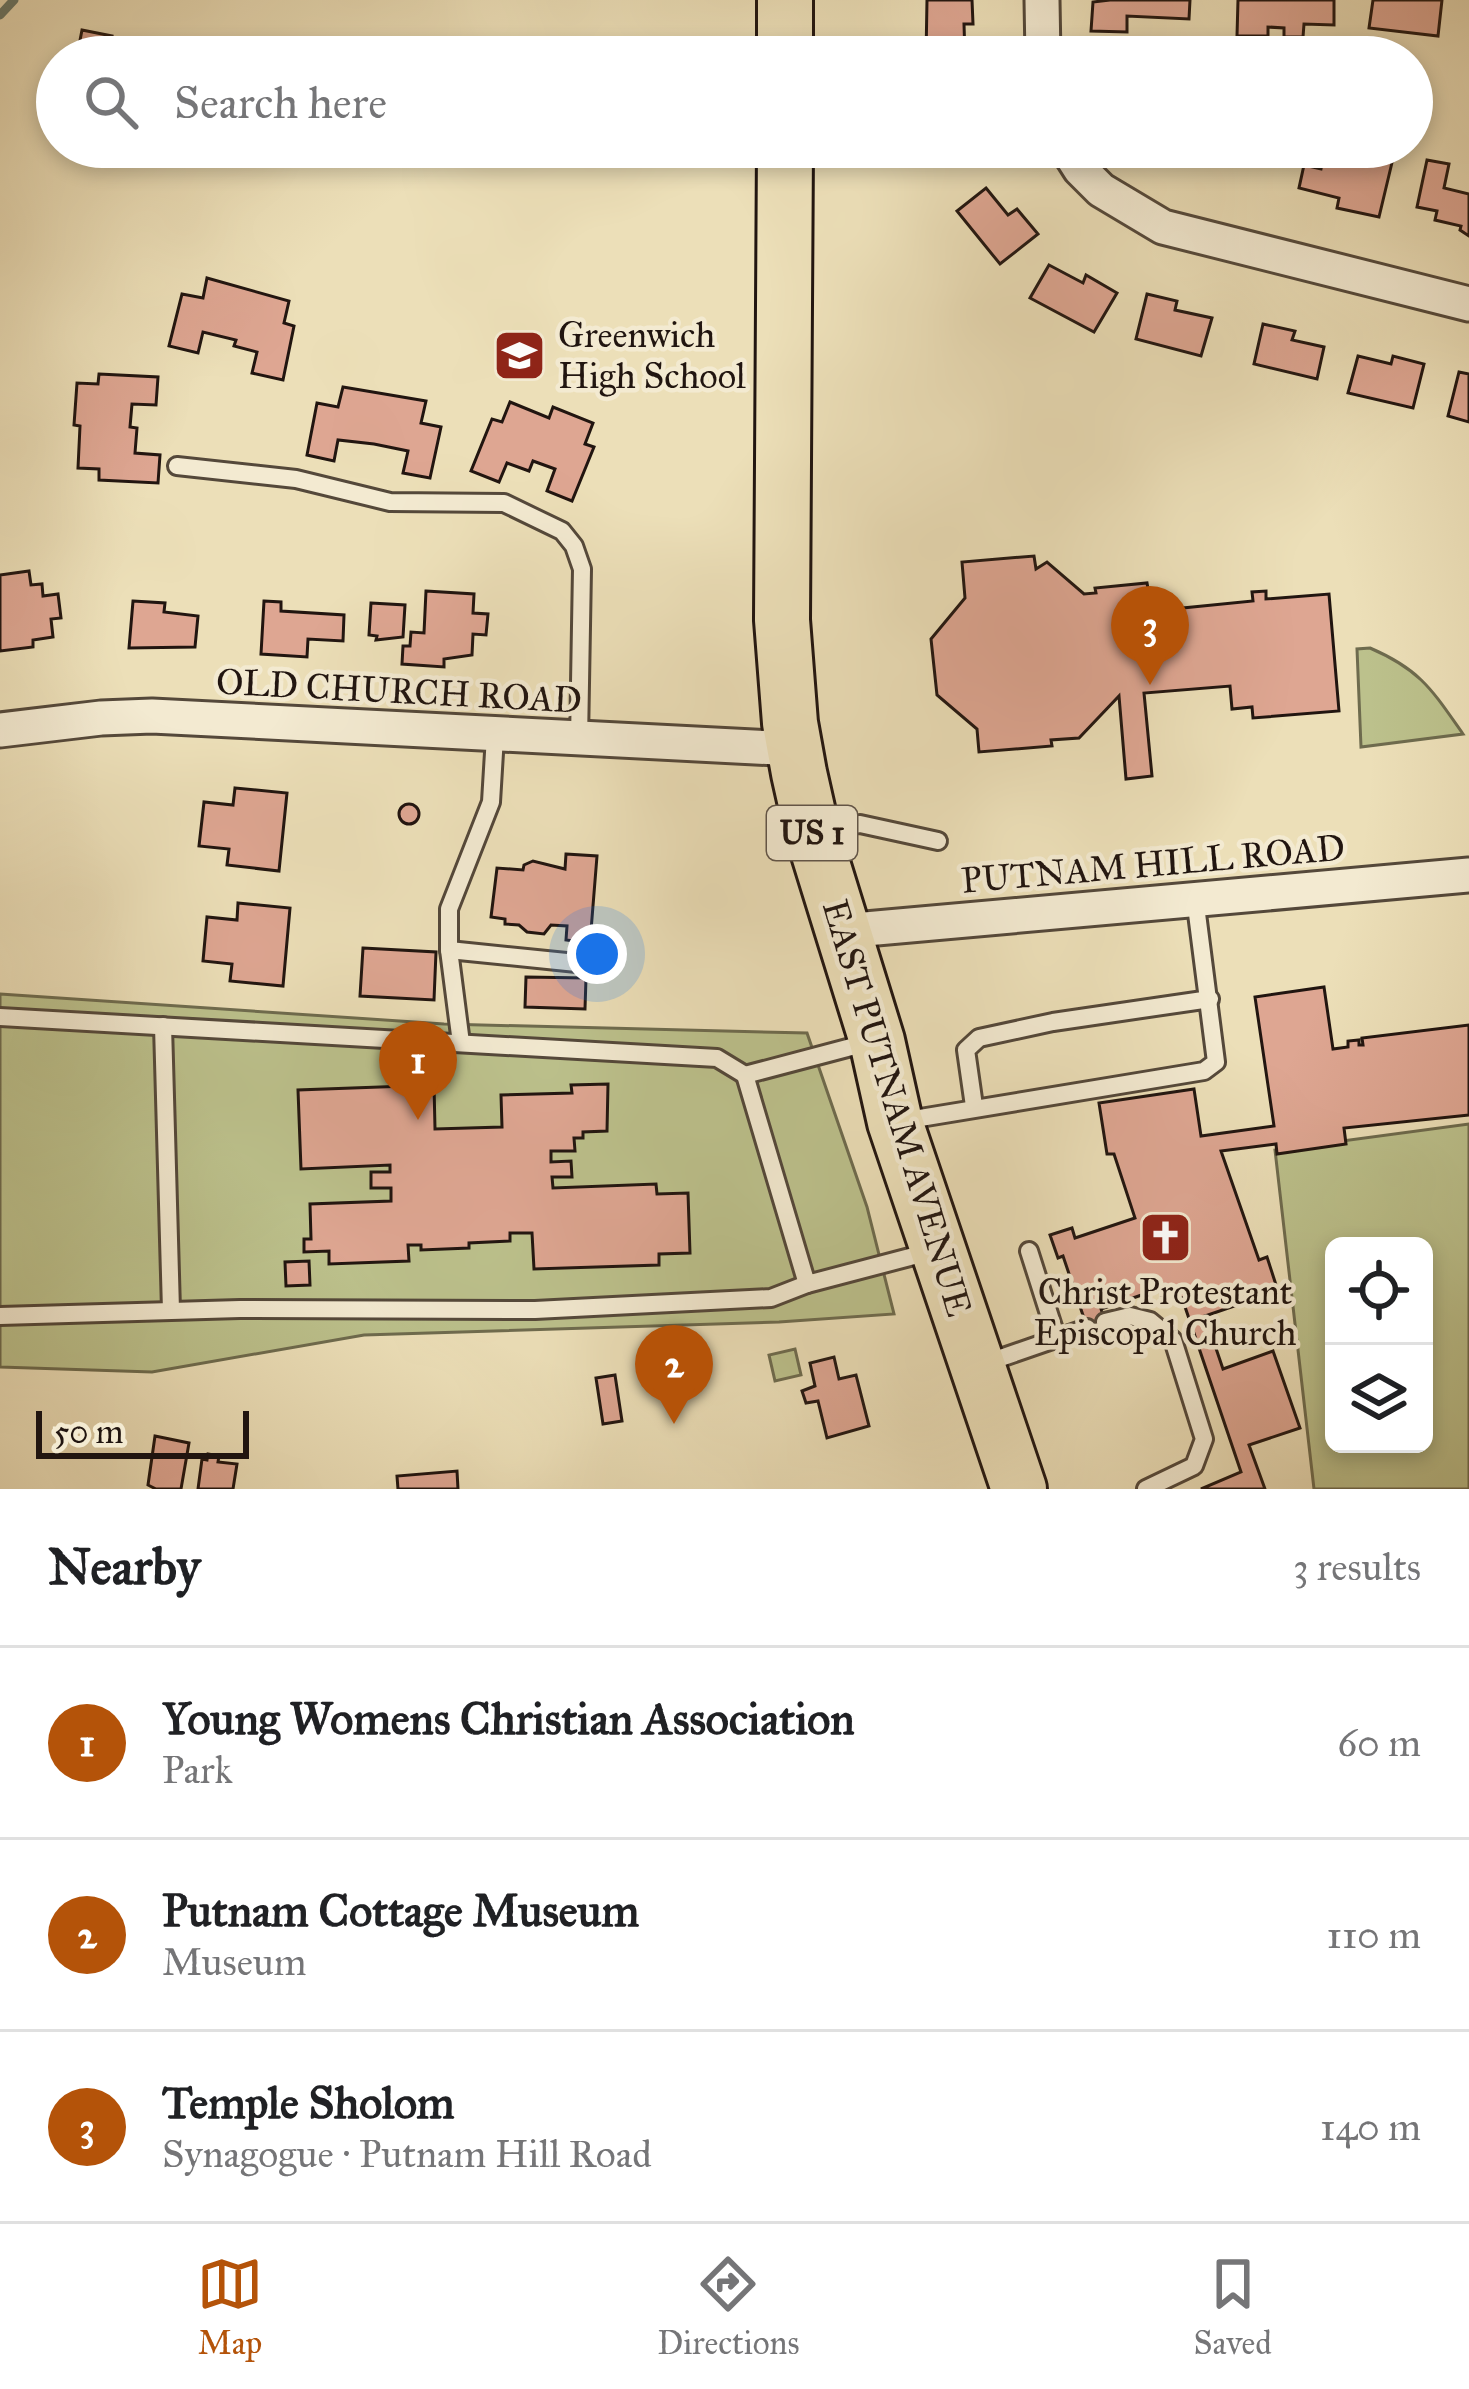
<!DOCTYPE html>
<html lang="en">
<head>
<meta charset="utf-8">
<style>
  body { margin:0; font-family:"IM FELL Great Primer",serif; background:#f6f6f6; color:#202124 }
  .controls { position:absolute; right:36px; bottom:36px; display:grid; overflow:hidden; border-radius:18px; box-shadow:0 6px 18px #0003 }
  .controls button { width:108px; height:108px; display:grid; place-items:center; padding:0; border:0; border-bottom:3px solid #e0e0e0; background:#fff; color:#202124; font:60px sans-serif }
  .scale { position:absolute; left:36px; bottom:30px; width:213px; box-sizing:border-box; padding-left:12px; border:6px solid #211510; border-top:0; font-size:33px; line-height:42px; white-space:nowrap; color:#211510; -webkit-text-stroke:9px #f3ead1; paint-order:stroke }
  .you { position:absolute; left:597px; top:954px; width:42px; height:42px; margin:-30px; border:9px solid #fff; border-radius:50%; background:#1a73e8; box-shadow:0 0 0 18px #1a73e833 }
  .badge { display:grid; place-items:center; width:78px; height:78px; border-radius:50%; background:#b45309; color:#fff; font-size:39px; font-weight:700 }
  .pin { position:absolute; translate:-50% -99px; filter:drop-shadow(0 3px 6px #0008) }
  .pin::after { content:''; position:absolute; top:63px; width:42px; height:36px; background:inherit; clip-path:polygon(0 0,100% 0,50% 100%) }
  .list { margin:0; padding:0; list-style:none }
  h2 { display:flex; justify-content:space-between; align-items:center; height:156px; margin:0; padding:0 48px; font-size:51px }
  h2 small { font-size:39px; font-weight:400; color:#757577 }
  .list li { display:grid; grid-template-columns:78px 1fr auto; gap:36px; align-items:center; box-sizing:border-box; height:192px; padding:0 48px; border-top:3px solid #e0e0e0 }
  .list b { display:block; font-size:45px; white-space:nowrap }
  .list p { margin:0; font-size:39px; white-space:nowrap; color:#757577 }
  .list em { font-size:39px; font-style:normal; color:#757577 }
  .icon { flex:none; width:66px; height:66px; fill:none; stroke:currentColor; stroke-width:2; stroke-linecap:round; stroke-linejoin:round }
  .map { position:relative; flex:none; width:1469px; height:1489px; overflow:hidden }
  .search { position:absolute; background:#fff; box-shadow:0 6px 18px #0003; left:36px; right:36px; top:36px; height:132px; display:flex; align-items:center; gap:30px; box-sizing:border-box; padding:0 42px; border-radius:66px; color:#757577; font-size:45px }
  .sheet { height:732px; background:#fff }
  nav { display:flex; justify-content:space-around; align-items:center; box-sizing:border-box; height:168px; border-top:3px solid #e0e0e0; background:#fff; font-size:33px; color:#757577 }
  nav a { display:grid; justify-items:center; gap:6px }
  nav .on { color:#b45309 }
  .map>svg:first-child { display:block }
  .green { fill:#bcc18c; stroke:#6e6b4e; stroke-width:3; fill-rule:evenodd }
  .lines { fill:none; stroke-linecap:round; stroke-linejoin:round }
  .stream { stroke:#697a6c; stroke-width:9 }
  .building { fill:#dea692; stroke:#211510; stroke-width:3 }
  .service-casing { stroke:#54483a; stroke-width:22 }
  .minor-casing { stroke:#54483a; stroke-width:39 }
  .primary-casing { stroke:#211510; stroke-width:60 }
  .service { stroke:#f3ead1; stroke-width:16 }
  .minor { stroke:#f3ead1; stroke-width:33 }
  .primary { stroke:#ecdfb8; stroke-width:54 }
  .labels { text-anchor:middle; dominant-baseline:central; stroke-width:9; stroke-linejoin:round; paint-order:stroke }
  .shield { fill:#f3ead1; stroke:#60554a; stroke-width:3 }
  .shield-label { font-size:33px; font-weight:bold; fill:#211510 }
  .poi-label { font-size:36px; fill:#211510; stroke:#f3ead1; text-anchor:start }
  .street-label { font-size:36px; fill:#211510; stroke:#f3ead1 }
</style>
</head>
<body>
<div class="map">
<svg width="1469" height="1489" viewBox="0 0 1469 1489">
  <rect width="100%" height="100%" fill="#ecdfb8"/>
  <filter id="stains"><feTurbulence type="fractalNoise" baseFrequency=".00167" numOctaves="4"/><feColorMatrix values="0 0 0 0 .2 0 0 0 0 .09 0 0 0 0 .02 0 0 0 .5 -.17"/></filter>
  <radialGradient id="worn" r=".72"><stop offset=".6" stop-color="#630" stop-opacity="0"/><stop offset="1" stop-color="#630" stop-opacity=".3"/></radialGradient>
  <!-- green -->
  <g class="green">
    <path d="M 1370,648 C 1421,670 1432,690 1463,734 L 1361,747 L 1357,649 Z"/>
    <polygon points="0,994 444,1024 807,1033 867,1207 894,1314 779,1322 364,1335 152,1372 0,1367"/>
    <path d="M 1469,1124 L 1469,1489 L 1314,1489 L 1275,1150 ZM 1334,1246 L 1424,1246 L 1424,1444 L 1334,1444 Z"/>
    <polygon points="795,1349 801,1375 775,1381 769,1355"/>
  </g>
  <g class="lines">
    <!-- stream -->
    <polyline class="stream" points="0,15 14,0"/>
  </g>
  <!-- building -->
  <g class="building">
    <polygon points="927,0 972,0 973,24 964,24 965,57 926,57"/>
    <polygon points="1110,0 1190,0 1189,19 1127,16 1127,32 1091,31 1093,2"/>
    <polygon points="1238,0 1334,0 1334,25 1304,24 1303,37 1284,37 1284,28 1268,27 1268,36 1237,36"/>
    <polygon points="1373,0 1442,0 1438,36 1369,28"/>
    <polygon points="82,30 112,36 108,57 77,56"/>
    <polygon points="1180,147 1226,147 1219,163"/>
    <polygon points="1342,147 1395,150 1379,217 1337,208 1339,198 1299,188 1304,165 1321,169 1324,154 1339,158"/>
    <polygon points="1427,160 1449,164 1444,188 1469,194 1469,236 1460,230 1461,226 1435,220 1437,211 1417,207"/>
    <polygon points="986,188 1008,215 1017,209 1038,234 1000,264 957,211"/>
    <polygon points="1049,265 1083,283 1086,275 1117,293 1094,332 1030,298"/>
    <polygon points="207,278 289,301 284,323 294,326 283,380 252,373 257,352 234,346 236,340 203,332 198,353 169,346 182,294 203,298"/>
    <polygon points="1147,294 1177,301 1175,310 1212,318 1201,356 1136,339"/>
    <polygon points="1263,324 1295,331 1292,340 1324,347 1317,379 1254,364"/>
    <polygon points="1358,356 1391,364 1393,356 1424,364 1413,408 1348,393"/>
    <polygon points="1459,372 1469,374 1469,422 1448,416"/>
    <polygon points="99,374 158,377 156,405 132,404 130,427 137,428 135,453 160,455 158,483 99,480 99,469 78,468 80,426 74,425 77,383 98,384"/>
    <polygon points="343,387 426,401 421,423 441,427 430,478 403,473 408,451 374,444 338,440 334,461 307,455 317,403 338,407"/>
    <polygon points="510,402 549,418 553,407 593,423 585,444 594,447 572,501 547,491 555,469 533,461 529,471 507,463 499,482 471,471 492,419 502,422"/>
    <polygon points="1034,556 1036,569 1047,562 1084,594 1096,593 1095,588 1147,583 1152,611 1253,601 1252,592 1266,591 1266,599 1329,594 1339,711 1253,718 1252,707 1232,709 1230,686 1144,693 1152,776 1126,779 1119,696 1079,738 1051,740 1052,746 979,752 977,729 937,695 931,639 965,598 962,562"/>
    <polygon points="29,571 31,585 42,584 43,596 58,594 61,618 51,619 53,637 33,640 33,647 0,651 0,575"/>
    <polygon points="426,591 474,594 473,613 488,614 486,635 473,634 472,655 444,659 444,667 402,664 403,646 410,646 411,632 424,633"/>
    <polygon points="133,601 165,603 164,612 198,616 195,647 129,648"/>
    <polygon points="264,601 281,602 281,611 344,615 343,641 308,639 307,657 261,654"/>
    <polygon points="371,603 405,605 403,637 376,640 377,636 369,635"/>
    <polygon points="235,788 287,793 279,871 227,865 229,849 199,846 204,802 233,805"/>
    <circle cx="409" cy="814" r="10"/>
    <polygon points="566,854 597,856 590,943 566,940 567,926 551,925 544,934 527,932 519,925 505,924 505,919 491,917 497,868 523,870 524,865 533,861 565,869"/>
    <polygon points="238,903 290,908 283,986 230,981 232,964 203,961 207,917 237,920"/>
    <polygon points="363,948 436,952 434,1000 360,996"/>
    <polygon points="526,977 586,978 585,1009 525,1007"/>
    <polygon points="1324,987 1333,1049 1348,1047 1348,1041 1359,1040 1359,1045 1363,1045 1362,1038 1469,1025 1469,1115 1344,1128 1346,1144 1277,1154 1276,1144 1221,1151 1259,1260 1267,1257 1278,1291 1205,1316 1223,1369 1273,1351 1300,1428 1249,1445 1265,1489 1201,1489 1241,1472 1182,1298 1164,1304 1159,1289 1101,1309 1109,1333 1091,1339 1063,1256 1058,1258 1050,1235 1072,1228 1075,1238 1135,1218 1114,1154 1107,1154 1099,1103 1194,1089 1201,1136 1274,1126 1255,997"/>
    <polygon points="608,1084 607,1131 583,1132 583,1138 574,1138 575,1151 551,1151 551,1162 571,1161 572,1177 552,1177 553,1188 656,1184 657,1194 688,1193 690,1253 659,1254 659,1265 534,1269 532,1233 510,1233 510,1241 469,1243 469,1248 421,1250 421,1245 408,1245 409,1261 329,1264 329,1251 304,1252 304,1239 311,1239 310,1204 391,1201 391,1188 371,1188 371,1172 390,1172 390,1165 301,1169 298,1090 434,1085 435,1129 502,1127 501,1095 572,1093 571,1085"/>
    <polygon points="309,1261 310,1285 286,1286 285,1262"/>
    <polygon points="834,1357 839,1379 856,1375 869,1426 827,1438 818,1401 806,1403 802,1391 815,1386 810,1363"/>
    <polygon points="615,1375 622,1421 603,1424 596,1378"/>
    <polygon points="155,1436 189,1443 181,1489 156,1489 148,1485"/>
    <polygon points="208,1454 219,1456 218,1462 237,1464 233,1489 198,1489 202,1459 207,1460"/>
    <polygon points="457,1471 458,1489 398,1489 397,1476"/>
  </g>
  <g class="lines">
    <defs>
      <g id="service">
        <polyline points="177,466 296,479 390,502 504,503 562,531 574,546 582,569 579,740"/>
        <polyline points="821,830 860,824 938,841"/>
        <polyline points="449,950 596,965"/>
        <polyline points="0,1017 717,1058 745,1075"/>
        <polyline points="163,1026 171,1310"/>
        <polyline points="870,1042 745,1075 807,1284 929,1252"/>
        <polyline points="461,1043 449,950 449,909 491,802 495,736"/>
        <polyline points="974,1106 966,1050 979,1038 1053,1022 1210,999"/>
        <polyline points="902,1121 1204,1071 1216,1062 1195,898"/>
        <polyline points="1029,1251 1057,1339"/>
        <polyline points="0,1316 240,1309 535,1310 771,1298 807,1284"/>
        <polyline points="1105,1322 1130,1316 1150,1321 1173,1340 1204,1439 1194,1466 1146,1489"/>
        <polyline points="986,1363 1087,1328"/>
      </g>
      <g id="minor">
        <polyline points="1042,0 1043,57"/>
        <polyline points="1066,147 1080,169 1101,190 1163,227 1469,304"/>
        <polyline points="0,730 101,718 152,716 795,749"/>
        <polyline points="843,931 1469,875"/>
      </g>
      <g id="primary">
        <polyline points="785,0 785,57"/>
        <polyline points="785,147 782,620 790,723 799,773 812,831 877,1041 895,1122 1019,1489"/>
      </g>
    </defs>
    <!-- service casing -->
    <use href="#service" class="service-casing"/>
    <!-- minor casing -->
    <use href="#minor" class="minor-casing"/>
    <!-- primary casing -->
    <use href="#primary" class="primary-casing"/>
    <!-- service -->
    <use href="#service" class="service"/>
    <!-- minor -->
    <use href="#minor" class="minor"/>
    <!-- primary -->
    <use href="#primary" class="primary"/>
  </g>
  <!-- icons -->
  <defs>
    <symbol id="school-square" viewBox="-11 -11 22 22"><rect x="-9" y="-9" width="18" height="18" rx="4" fill="#8f2418" stroke="#f3ead1"/><path d="M0-5L7-2L0 1L-7-2ZM-4 1L0 2.5L4 1V4Q0 6-4 4Z" fill="#fff"/></symbol>
    <symbol id="church-square" viewBox="-11 -11 22 22"><rect x="-9" y="-9" width="18" height="18" rx="4" fill="#8f2418" stroke="#f3ead1"/><path d="M-1.2-6h2.4v3.5h3.3v2.4h-3.3V6h-2.4V-.1h-3.3v-2.4h3.3Z" fill="#fff"/></symbol>
  </defs>
  <g fill-rule="evenodd">
    <use href="#school-square" x="490" y="326" width="59" height="59"/>
    <use href="#church-square" x="1136" y="1208" width="59" height="59"/>
  </g>
  <g class="labels">
    <!-- shield labels -->
    <rect class="shield" x="767" y="806" width="90" height="54" rx="9"/>
    <g class="shield-label">
      <text x="812" y="833">US 1</text>
    </g>
    <!-- poi labels -->
    <g class="poi-label">
      <text x="558" y="335">Greenwich<tspan x="558" dy="41">High School</tspan></text>
      <text x="1165" y="1292" text-anchor="middle">Christ Protestant<tspan x="1165" dy="41">Episcopal Church</tspan></text>
    </g>
    <!-- street labels -->
    <g class="street-label">
      <text transform="translate(399 691) rotate(3)">OLD CHURCH ROAD</text>
      <text transform="translate(1153 864) rotate(-5)">PUTNAM HILL ROAD</text>
      <text transform="translate(897 1108) rotate(73)">EAST PUTNAM AVENUE</text>
    </g>
  </g>
  <rect width="100%" height="100%" filter="url(#stains)"/>
  <rect width="100%" height="100%" fill="url(#worn)"/>
</svg>
<div class="controls">
<button><svg class="icon" aria-label="locate" viewBox="0 0 24 24"><circle cx="12" cy="12" r="6"/><path d="M12 2v4M12 18v4M2 12h4M18 12h4"/></svg></button>
<button><svg class="icon" aria-label="layers" viewBox="0 0 24 24"><path d="M12 4l9 5-9 5-9-5zM3 14l9 5 9-5"/></svg></button>
</div>
<div class="scale">50 m</div>
<div class="you"></div>
<div class="pin badge" style="left:418px;top:1120px">1</div>
<div class="pin badge" style="left:674px;top:1424px">2</div>
<div class="pin badge" style="left:1150px;top:685px">3</div>
<div class="search"><svg class="icon" aria-label="search" viewBox="0 0 24 24"><circle cx="10" cy="10" r="6"/><path d="M15 15l6 6"/></svg>Search here</div>
</div>
<section class="sheet">
<h2>Nearby<small>3 results</small></h2>
<ul class="list">
<li><span class="badge">1</span><div><b>Young Womens Christian Association</b><p>Park</p></div><em>60 m</em></li>
<li><span class="badge">2</span><div><b>Putnam Cottage Museum</b><p>Museum</p></div><em>110 m</em></li>
<li><span class="badge">3</span><div><b>Temple Sholom</b><p>Synagogue · Putnam Hill Road</p></div><em>140 m</em></li>
</ul>
</section>
<nav>
<a class="on"><svg class="icon" aria-label="map" viewBox="0 0 24 24"><path d="M3 6l6-2 6 2 6-2v14l-6 2-6-2-6 2zM9 4v14M15 6v14"/></svg>Map</a>
<a><svg class="icon" aria-label="directions" viewBox="0 0 24 24"><path d="M12 3l9 9-9 9-9-9zM9 14v-3h6M13 9l2 2-2 2"/></svg>Directions</a>
<a><svg class="icon" aria-label="saved" viewBox="0 0 24 24"><path d="M7 4h10v16l-5-4-5 4z"/></svg>Saved</a>
</nav>
</body>
</html>
